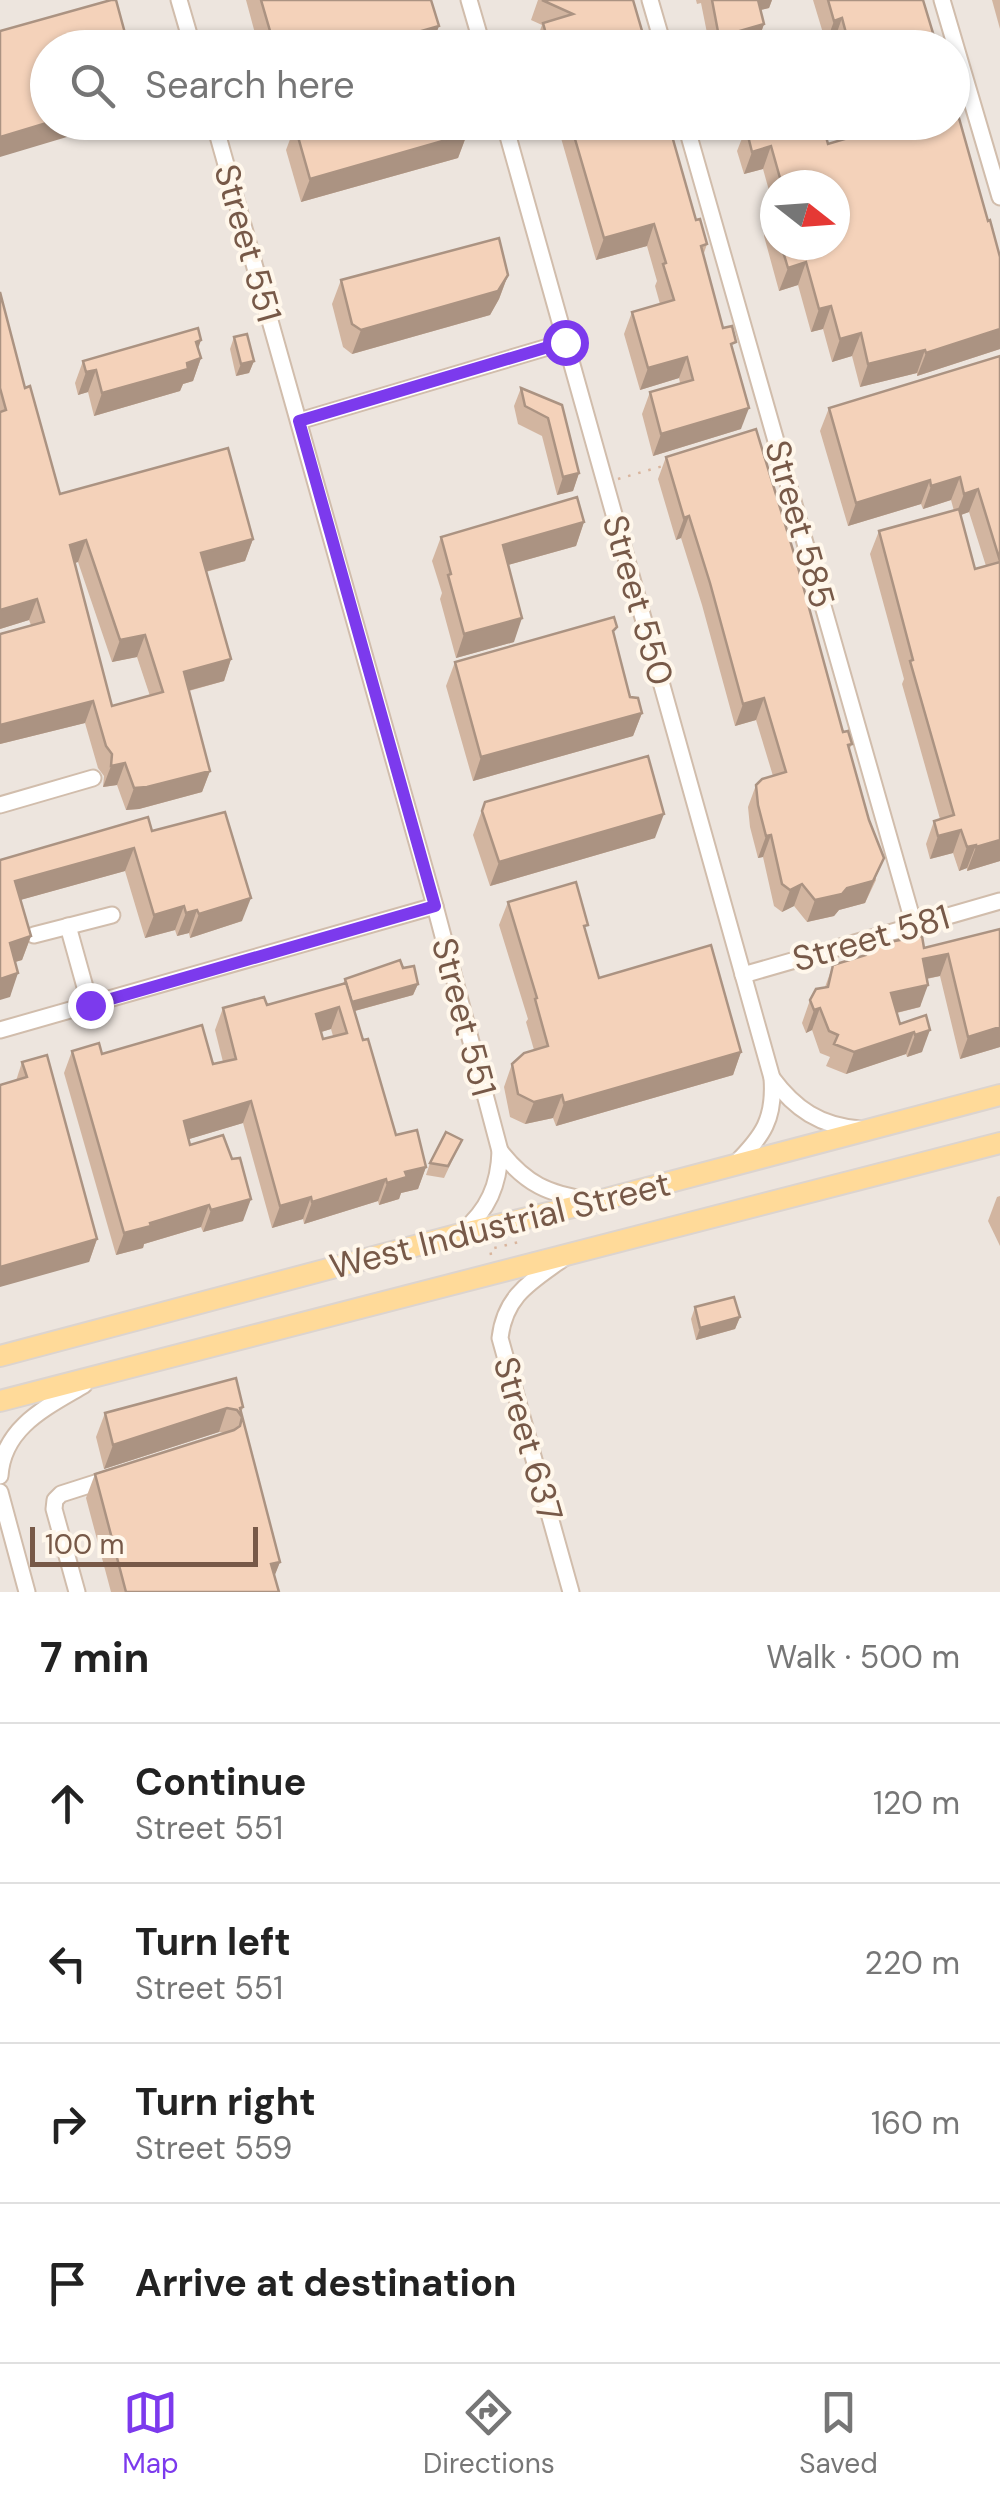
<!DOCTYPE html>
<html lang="en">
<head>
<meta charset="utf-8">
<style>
  body { margin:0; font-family:"DM Sans",sans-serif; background:#f6f6f6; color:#222 }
  .compass { position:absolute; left:760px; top:170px; width:90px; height:90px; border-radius:50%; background:#fff; box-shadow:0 2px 8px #0004; rotate:107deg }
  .scale { position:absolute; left:30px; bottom:25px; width:228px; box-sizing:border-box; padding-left:10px; border:5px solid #775948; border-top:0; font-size:28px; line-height:35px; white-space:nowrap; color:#775948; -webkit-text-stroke:8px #fff7eb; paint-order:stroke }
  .stop { position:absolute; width:30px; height:30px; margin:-22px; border:8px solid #7c3aed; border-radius:50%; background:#fff }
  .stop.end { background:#7c3aed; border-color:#fff; box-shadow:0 2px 10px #0008 }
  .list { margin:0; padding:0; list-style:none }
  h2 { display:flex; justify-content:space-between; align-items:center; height:130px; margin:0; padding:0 40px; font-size:42px }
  h2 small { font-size:32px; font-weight:400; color:#767676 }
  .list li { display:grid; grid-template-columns:65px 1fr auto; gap:30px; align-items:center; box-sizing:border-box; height:160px; padding:0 40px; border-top:2px solid #e0e0e0 }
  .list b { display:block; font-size:38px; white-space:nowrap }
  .list p { margin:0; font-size:32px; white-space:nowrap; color:#767676 }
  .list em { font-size:32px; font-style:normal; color:#767676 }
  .icon { flex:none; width:55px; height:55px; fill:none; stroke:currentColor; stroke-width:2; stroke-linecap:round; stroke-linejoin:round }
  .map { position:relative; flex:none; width:1000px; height:1592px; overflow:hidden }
  .search { position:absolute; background:#fff; box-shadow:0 2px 8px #0004; left:30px; right:30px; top:30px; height:110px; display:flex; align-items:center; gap:25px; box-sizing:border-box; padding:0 35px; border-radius:55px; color:#767676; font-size:38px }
  .sheet { height:770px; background:#fff }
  nav { display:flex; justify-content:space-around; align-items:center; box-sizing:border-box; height:140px; border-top:2px solid #e0e0e0; background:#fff; font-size:28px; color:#767676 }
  nav a { display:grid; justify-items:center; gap:5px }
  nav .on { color:#7c3aed }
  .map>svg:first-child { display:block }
  .industrial { fill:#ede5de; fill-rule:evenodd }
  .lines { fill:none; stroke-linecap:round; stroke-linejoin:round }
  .minor-casing { stroke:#d1bdac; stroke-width:19 }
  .major-casing { stroke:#dcd4cf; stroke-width:24 }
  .path { stroke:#d9b59d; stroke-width:2.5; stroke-dasharray:2.5 8; stroke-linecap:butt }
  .minor { stroke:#fff; stroke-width:15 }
  .major { stroke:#ffda99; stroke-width:20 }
  .wall { fill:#d2b5a0; fill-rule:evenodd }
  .shaded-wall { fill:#ab9382 }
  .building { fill:#f4d2ba; stroke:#ab9382; stroke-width:2.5; fill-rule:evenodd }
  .route { stroke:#7c3aed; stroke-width:12 }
  .labels { text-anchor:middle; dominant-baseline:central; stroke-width:8; stroke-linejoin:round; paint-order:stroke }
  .street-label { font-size:35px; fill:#775948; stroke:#fff7eb }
</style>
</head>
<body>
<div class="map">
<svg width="1000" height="1592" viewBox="0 0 1000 1592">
  <rect width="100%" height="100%" fill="#fdf4e4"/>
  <!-- industrial -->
  <path class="industrial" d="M 0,0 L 1000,0 L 1000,1592 L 0,1592 ZM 48,48 L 952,48 L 952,122 L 48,122 ZM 775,185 L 835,185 L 835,245 L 775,245 Z"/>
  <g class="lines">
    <defs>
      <g id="minor">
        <polyline points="179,0 193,48"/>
        <polyline points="469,0 483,48"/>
        <polyline points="650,0 664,48"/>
        <polyline points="942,0 1000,197"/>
        <path d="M 214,122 L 435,906 L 500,1151 C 499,1185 488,1210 462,1232"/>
        <path d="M 504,122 L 772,1078 C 775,1119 763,1136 735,1164"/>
        <polyline points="685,122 914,925"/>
        <polyline points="299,421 565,342"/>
        <polyline points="0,805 93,778"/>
        <polyline points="68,926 90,1005"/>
        <polyline points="34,935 112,915"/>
        <polyline points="743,975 1000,901"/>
        <polyline points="0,1030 435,906"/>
        <path d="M 772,1078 C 795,1109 820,1126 860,1129"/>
        <path d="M 500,1151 C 526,1184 548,1194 589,1200"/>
        <path d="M 564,1258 C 531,1282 505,1295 500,1338 L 571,1592"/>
        <path d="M 0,1476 C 3,1427 47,1407 84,1385"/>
        <polyline points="0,1492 27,1592"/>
        <polyline points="77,1592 54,1509 55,1500 61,1494 111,1478"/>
      </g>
      <g id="major">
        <polyline points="0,1356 460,1234 598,1201 1000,1095"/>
        <polyline points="0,1401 1000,1143"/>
      </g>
    </defs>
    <!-- minor casing -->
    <use href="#minor" class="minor-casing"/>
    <!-- major casing -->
    <use href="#major" class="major-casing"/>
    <!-- path -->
    <g class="path">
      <polyline points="618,479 663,466"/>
      <polyline points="491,1255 490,1249 519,1242 518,1237"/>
    </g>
    <!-- minor -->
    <use href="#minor" class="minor"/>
    <!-- major -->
    <use href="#major" class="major"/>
  </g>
  <!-- wall -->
  <g class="wall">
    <polygon points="246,0 431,0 431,48 259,48"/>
    <polygon points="538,0 633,0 647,48 536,48 535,44 542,25 531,20"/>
    <polygon points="696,0 772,0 769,8 760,10 764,24 757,44 743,48 710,48 701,3 697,4"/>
    <polygon points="813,0 923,0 936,43 934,48 836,48 834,41 826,43"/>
    <polygon points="992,0 1000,0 1000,29"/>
    <polygon points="558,122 668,122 696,220 707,244 703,256 723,328 733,352 741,429 653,456 642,414 650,392 680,383 679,378 640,390 624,334 632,312 660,304 655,286 657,281 647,246 596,260 561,138"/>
    <polygon points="845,122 952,122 1000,257 1000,349 917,376 917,373 860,387 852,356 832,362 823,329 811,332 798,285 779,291 764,236 772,214 775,213 775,245 835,245 835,185 775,185 775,212 763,169 744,174 737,151 746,128 828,144 849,138"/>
    <polygon points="295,126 467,134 458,158 301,202 286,150"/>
    <polygon points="508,275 499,299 490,315 352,354 343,347 332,304 341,280"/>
    <path d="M 0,292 L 25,388 L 60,494 L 253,539 L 245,561 L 206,572 L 231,659 L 224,681 L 189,691 L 210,771 L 202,792 L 139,809 L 126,810 L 117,785 L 103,787 L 104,776 L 98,768 L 85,723 L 0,744 L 0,634 L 31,625 L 29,620 L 0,629 ZM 78,562 L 112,662 L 137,657 L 150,696 L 112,706 L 74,563 Z"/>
    <polygon points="234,337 254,361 249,373 236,376 230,349"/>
    <polygon points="198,349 201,358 193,381 183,384 180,391 94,416 88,392 78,395 75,383 83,361"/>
    <path d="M 1000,356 L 1000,861 L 967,871 L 967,868 L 959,871 L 953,853 L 930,859 L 926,844 L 934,821 L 940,819 L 902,684 L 904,679 L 870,554 L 879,531 L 954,511 L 951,500 L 923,509 L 921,504 L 848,526 L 820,431 L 829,408 ZM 969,512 L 986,566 L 975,569 L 961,515 Z"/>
    <polygon points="521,388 562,405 579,473 573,491 557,495 542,436 518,424 514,406"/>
    <polygon points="666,457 852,744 849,750 876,880 865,903 839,910 834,916 807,922 794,906 782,912 774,906 763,857 758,858 750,827 748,807 756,785 773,776 756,720 735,726 702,605 681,538 676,540 658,479"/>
    <polygon points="584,522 576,546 508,565 514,642 456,658 440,599 442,593 432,561 441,537"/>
    <polygon points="614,636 630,697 642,713 633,736 473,781 446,686 455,662"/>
    <polygon points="485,802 655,838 490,886 473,835"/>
    <polygon points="152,831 242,921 190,938 189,933 177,936 175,930 145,938 125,871 20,900 31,936 22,960 15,962 10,997 0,860"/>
    <polygon points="508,902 586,932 599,978 741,1052 733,1075 556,1126 553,1118 525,1124 510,1117 504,1087 512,1064 534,1050 526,1022 528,1019 499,925"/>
    <polygon points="1000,929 1000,1047 960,1059 940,976 927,979 920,1007 897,1013 900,1024 926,1015 922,1052 907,1057 906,1054 846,1074 826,1066 830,1057 820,1053 812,1030 806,1033 802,1023 810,1000 825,987 833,965 924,948"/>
    <path d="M 403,968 L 418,984 L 413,995 L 355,1011 L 363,1040 L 396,1135 L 426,1167 L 418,1189 L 401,1193 L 399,1199 L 379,1205 L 378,1201 L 304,1224 L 303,1219 L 272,1228 L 243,1123 L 189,1139 L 190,1145 L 243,1221 L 203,1232 L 201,1227 L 144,1244 L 143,1248 L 116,1255 L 64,1073 L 72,1051 L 213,1064 L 223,1062 L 215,1030 L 223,1008 L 267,1005 L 343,984 L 345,979 ZM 331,1029 L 333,1036 L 323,1039 L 321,1032 Z"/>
    <polygon points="22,1062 97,1239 89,1262 16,1081"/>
    <polygon points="462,1140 444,1178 426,1175 430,1163"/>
    <polygon points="1000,1196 1000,1246 988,1221 997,1197"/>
    <polygon points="695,1307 740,1317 735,1329 696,1340 691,1319"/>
    <polygon points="243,1407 241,1414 280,1562 274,1576 279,1592 111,1592 86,1498 95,1474 224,1433 219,1432 104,1469 96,1437 105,1413"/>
  </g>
  <!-- shaded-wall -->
  <g class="shaded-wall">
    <polygon points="753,0 772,0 769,8 748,13"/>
    <polygon points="842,18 834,41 826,43 834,21"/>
    <polygon points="764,24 757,44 743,48 715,48 719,37"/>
    <polygon points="439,26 431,48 362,48"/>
    <polygon points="50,122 117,122 0,157 0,137"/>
    <polygon points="467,134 458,158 301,202 310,179"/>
    <polygon points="771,146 763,169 744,174 752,152"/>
    <polygon points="654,224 647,246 596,260 604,238"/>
    <polygon points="806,262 798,285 779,291 788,268"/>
    <polygon points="508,275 499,299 490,315 352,354 361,330"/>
    <polygon points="831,306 823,329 811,332 819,309"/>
    <polygon points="1000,329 1000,349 917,376 926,353"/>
    <polygon points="861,333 852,356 832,362 840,339"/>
    <polygon points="201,340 194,361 201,358 193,381 183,384 180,391 94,416 102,393"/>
    <polygon points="925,350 917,373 860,387 868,364"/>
    <polygon points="687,357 679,378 640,390 648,368"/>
    <polygon points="254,361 249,373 236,376 241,364"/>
    <polygon points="96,370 88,392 78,395 86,372"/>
    <polygon points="749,408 741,429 653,456 661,434"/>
    <polygon points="579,473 573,491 557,495 563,477"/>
    <polygon points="960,477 951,500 923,509 931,486"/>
    <polygon points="930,480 921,504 848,526 856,503"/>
    <polygon points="978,489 969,512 955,517 964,494"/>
    <polygon points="689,516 681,538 676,540 684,518"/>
    <polygon points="584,522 576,546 494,569 503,545"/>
    <polygon points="253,539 245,561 193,575 201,553"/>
    <polygon points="86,540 78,562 62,567 70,545"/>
    <polygon points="37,599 29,620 0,629 0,610"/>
    <polygon points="522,618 514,642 456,658 464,634"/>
    <polygon points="145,635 137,657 112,662 120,640"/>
    <polygon points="231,659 224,681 176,694 184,672"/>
    <polygon points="764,698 756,720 735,726 743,704"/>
    <polygon points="93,701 85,723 0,744 0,725"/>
    <polygon points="642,713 633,736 473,781 481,757"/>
    <polygon points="125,763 117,785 103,787 111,766"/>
    <polygon points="210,771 202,792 139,809 126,810 134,788"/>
    <polygon points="664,814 655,838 490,886 499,862"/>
    <polygon points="961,830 953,853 930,859 938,836"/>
    <polygon points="771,835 763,857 758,858 766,836"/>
    <polygon points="1000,840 1000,861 967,871 976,847"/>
    <polygon points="976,845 967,868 959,871 967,847"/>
    <polygon points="134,848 125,871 6,904 15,881"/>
    <polygon points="884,858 865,903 839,910 834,916 807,922 815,900"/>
    <polygon points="802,884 794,906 782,912 790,890"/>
    <polygon points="251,898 242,921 190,938 199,914"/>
    <polygon points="184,906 175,930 145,938 154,915"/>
    <polygon points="197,910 189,933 177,936 186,913"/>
    <polygon points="31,936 22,960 1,966 10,943"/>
    <polygon points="948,954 940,976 914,981 923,959"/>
    <polygon points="18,973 10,997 0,1000 0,979"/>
    <polygon points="418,984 413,995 347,1013 351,1002"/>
    <polygon points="928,985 920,1007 883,1016 891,993"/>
    <polygon points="339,1007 331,1029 308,1036 316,1014"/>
    <polygon points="820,1008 812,1030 806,1033 814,1010"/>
    <polygon points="1000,1027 1000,1047 960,1059 968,1037"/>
    <polygon points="930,1030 922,1052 907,1057 915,1035"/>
    <polygon points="914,1032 906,1054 846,1074 854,1052"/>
    <polygon points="741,1052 733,1075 556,1126 564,1103"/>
    <polygon points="562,1095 553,1118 525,1124 534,1102"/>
    <polygon points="251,1101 243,1123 176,1143 184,1121"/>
    <polygon points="426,1167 418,1189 401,1193 399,1199 379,1205 387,1183 405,1172"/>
    <polygon points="386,1179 378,1201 304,1224 312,1202"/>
    <polygon points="311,1197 303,1219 272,1228 280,1206"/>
    <polygon points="251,1199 243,1221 203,1232 211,1210"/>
    <polygon points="209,1205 201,1227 144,1244 143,1248 116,1255 124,1233 150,1223"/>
    <polygon points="97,1239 89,1262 0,1287 0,1267"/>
    <polygon points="740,1317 735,1329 696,1340 700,1328"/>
    <polygon points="227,1408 219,1432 104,1469 113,1445"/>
    <polygon points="280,1562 271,1585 271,1564"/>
  </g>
  <!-- building -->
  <g class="building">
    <polygon points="111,0 116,0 129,48 48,48 48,122 50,122 0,137 0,31"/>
    <polygon points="261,0 431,0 439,26 362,48 275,48"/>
    <polygon points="542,0 633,0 647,48 550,48 543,23 573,14"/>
    <polygon points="712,0 758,0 764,24 719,37"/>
    <polygon points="828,0 923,0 936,43 924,48 850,48 842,18 834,21"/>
    <polygon points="952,104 955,104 988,221 990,220 1000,257 1000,329 926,353 925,350 868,364 861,333 840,339 831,306 819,309 806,262 788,268 781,245 835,245 835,185 782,185 771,146 752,152 746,128 766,122 822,122 828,144 862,134 859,122 952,122"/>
    <polygon points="308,122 464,122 467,134 310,179 295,126"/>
    <polygon points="570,122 668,122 696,220 700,219 707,244 701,246 723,328 732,326 736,342 731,344 749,408 661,434 650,392 693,380 687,357 648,368 632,312 674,300 663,264 666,263 654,224 604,238"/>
    <polygon points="499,238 508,275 498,291 361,330 352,324 341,280"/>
    <path d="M 0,292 L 25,388 L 30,386 L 60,494 L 228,448 L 253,539 L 201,553 L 231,659 L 184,672 L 210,771 L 147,787 L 134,788 L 125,763 L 111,766 L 112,754 L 106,746 L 93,701 L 0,725 L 0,634 L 44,622 L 37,599 L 0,610 L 0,412 L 6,410 L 0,388 ZM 86,540 L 120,640 L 145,635 L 163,692 L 112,706 L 70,545 Z"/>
    <polygon points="198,328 201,340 196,342 201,358 187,363 188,369 102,393 96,370 86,372 83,361"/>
    <polygon points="247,334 254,361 241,364 234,337"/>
    <polygon points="1000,356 1000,561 978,489 964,494 960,477 931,486 930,480 856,503 829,408"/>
    <polygon points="521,388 562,405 579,473 563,477 548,418 525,406"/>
    <polygon points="756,429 796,560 843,732 848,731 852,744 848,745 869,820 884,858 873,881 847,888 842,894 815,900 802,884 790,890 782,884 771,835 766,836 758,805 756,785 762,779 786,772 764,698 743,704 710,583 689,516 684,518 666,457"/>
    <polygon points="577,497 584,522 503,545 522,618 464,634 448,575 451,574 441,537"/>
    <polygon points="959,509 975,569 1000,562 1000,840 976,847 976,845 967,847 961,830 938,836 934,821 954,815 910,661 913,660 879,531"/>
    <polygon points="614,617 617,627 613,631 630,697 638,698 642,713 481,757 455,662"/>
    <polygon points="648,756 664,814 499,862 482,811 485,802"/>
    <polygon points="225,812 251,898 199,914 197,910 186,913 184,906 154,915 134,848 15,881 31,936 10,943 18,973 0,979 0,860 148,817 152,831"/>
    <polygon points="576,882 588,925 584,926 599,978 711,945 741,1052 564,1103 562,1095 534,1102 518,1094 512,1064 524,1053 548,1046 535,999 537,998 508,902"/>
    <polygon points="1000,929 1000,1027 968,1037 948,954 923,959 928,985 891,993 900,1024 926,1015 930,1030 915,1035 914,1032 854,1052 834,1044 838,1035 829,1031 820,1008 814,1010 810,1000 816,989 828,987 833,965 866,955 873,945 922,936 924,948"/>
    <polygon points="400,960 403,968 414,966 418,984 352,1002 345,979"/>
    <path d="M 346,983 L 363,1040 L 368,1039 L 396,1135 L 417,1130 L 426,1167 L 405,1172 L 407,1177 L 387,1183 L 386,1179 L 312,1202 L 311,1197 L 280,1206 L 251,1101 L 184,1121 L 190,1145 L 223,1135 L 232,1159 L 240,1158 L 251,1199 L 211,1210 L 209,1205 L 150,1223 L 151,1226 L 124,1233 L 72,1051 L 99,1043 L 102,1054 L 202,1025 L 213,1064 L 236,1059 L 223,1008 L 264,997 L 267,1005 ZM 339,1007 L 347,1033 L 323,1039 L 316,1014 Z"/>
    <polygon points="47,1055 97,1239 0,1267 0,1085 27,1077 22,1062"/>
    <polygon points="446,1132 462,1140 448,1166 430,1163"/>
    <polygon points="734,1297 740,1317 700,1328 695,1307"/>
    <polygon points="236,1378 243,1407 240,1408 280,1562 271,1564 279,1592 126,1592 95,1474 234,1430 240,1426 242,1417 237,1410 227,1408 113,1445 105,1413"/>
  </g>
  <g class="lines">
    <!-- route -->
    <polyline class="route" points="90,1005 435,906 299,421 565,342"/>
  </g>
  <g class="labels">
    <!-- street labels -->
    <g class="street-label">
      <text transform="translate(248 243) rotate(74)">Street 551</text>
      <text transform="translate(800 524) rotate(74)">Street 585</text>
      <text transform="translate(638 600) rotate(74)">Street 550</text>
      <text transform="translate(871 938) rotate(-16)">Street 581</text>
      <text transform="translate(464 1017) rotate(75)">Street 551</text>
      <text transform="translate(500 1225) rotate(-14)">West Industrial Street</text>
      <text transform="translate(528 1439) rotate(74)">Street 637</text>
    </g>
  </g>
</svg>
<svg class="compass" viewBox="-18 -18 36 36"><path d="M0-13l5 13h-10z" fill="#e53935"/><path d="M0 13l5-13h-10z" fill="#767676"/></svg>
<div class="scale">100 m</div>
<div class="stop" style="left:565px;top:342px"></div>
<div class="stop end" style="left:90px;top:1005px"></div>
<div class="search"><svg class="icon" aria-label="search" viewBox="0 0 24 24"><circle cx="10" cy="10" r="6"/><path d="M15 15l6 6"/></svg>Search here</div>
</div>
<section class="sheet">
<h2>7 min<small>Walk · 500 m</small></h2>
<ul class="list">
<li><svg class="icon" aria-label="ahead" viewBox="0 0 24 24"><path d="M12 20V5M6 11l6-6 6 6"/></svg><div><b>Continue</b><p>Street 551</p></div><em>120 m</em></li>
<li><svg class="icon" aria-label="left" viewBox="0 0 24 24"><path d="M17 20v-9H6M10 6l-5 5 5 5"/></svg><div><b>Turn left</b><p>Street 551</p></div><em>220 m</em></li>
<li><svg class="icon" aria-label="right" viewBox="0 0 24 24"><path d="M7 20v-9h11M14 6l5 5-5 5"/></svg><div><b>Turn right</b><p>Street 559</p></div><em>160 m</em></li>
<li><svg class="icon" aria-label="arrive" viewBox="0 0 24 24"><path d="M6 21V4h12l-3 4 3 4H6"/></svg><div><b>Arrive at destination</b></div></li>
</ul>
</section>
<nav>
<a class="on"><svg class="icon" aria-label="map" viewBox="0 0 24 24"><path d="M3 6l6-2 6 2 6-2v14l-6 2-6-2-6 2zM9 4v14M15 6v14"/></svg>Map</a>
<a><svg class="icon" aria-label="directions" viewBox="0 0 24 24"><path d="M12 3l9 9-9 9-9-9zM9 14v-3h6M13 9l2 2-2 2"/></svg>Directions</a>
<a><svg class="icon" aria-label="saved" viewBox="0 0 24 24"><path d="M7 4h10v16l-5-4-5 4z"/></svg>Saved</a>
</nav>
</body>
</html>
